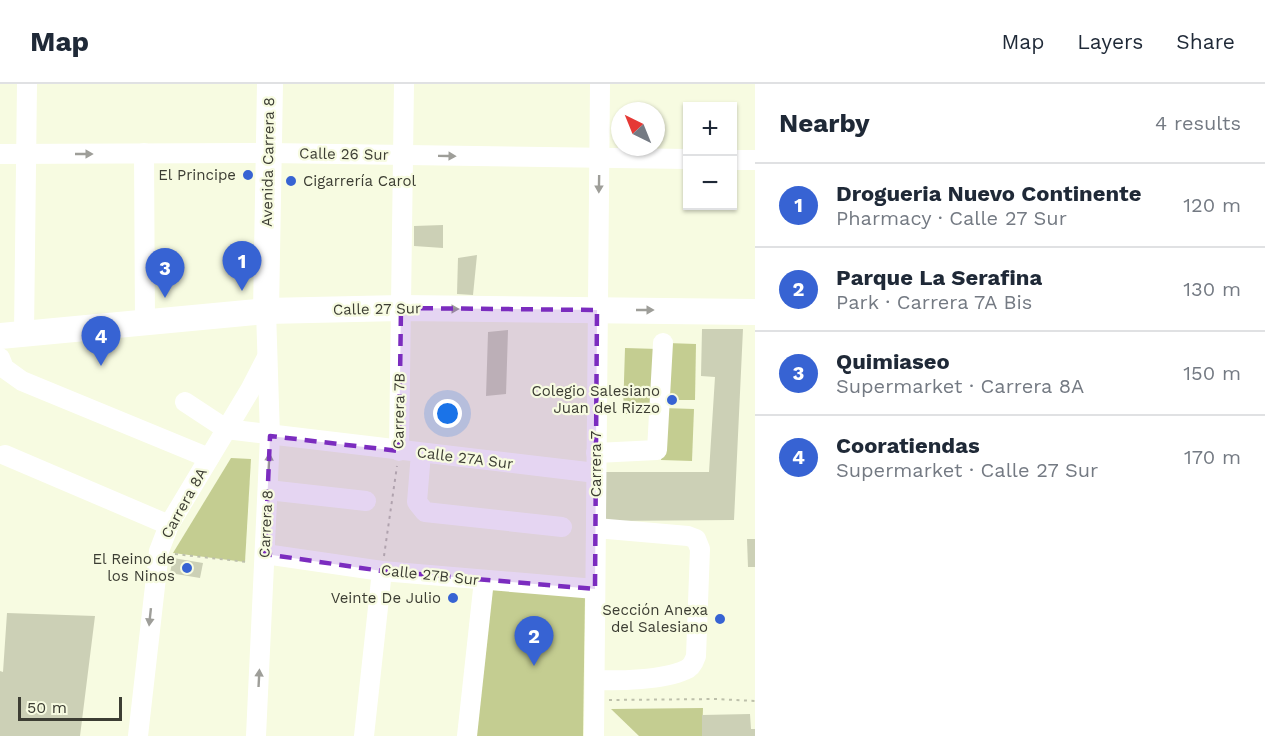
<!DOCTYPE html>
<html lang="en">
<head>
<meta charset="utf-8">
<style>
  body { margin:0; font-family:"Work Sans",sans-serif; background:#f6f6f7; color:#1f2937 }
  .controls { position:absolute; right:18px; top:18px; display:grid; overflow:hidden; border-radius:0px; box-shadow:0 2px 4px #0004 }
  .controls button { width:54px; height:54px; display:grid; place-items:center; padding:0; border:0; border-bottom:2px solid #e0e1e3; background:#fff; color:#1f2937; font:30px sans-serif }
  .compass { position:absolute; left:611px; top:18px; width:54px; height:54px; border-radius:50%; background:#fff; box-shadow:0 2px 4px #0004; rotate:317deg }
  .scale { position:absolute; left:18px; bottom:15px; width:104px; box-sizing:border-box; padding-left:6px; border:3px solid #3c3d33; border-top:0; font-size:16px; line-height:21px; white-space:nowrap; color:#3c3d33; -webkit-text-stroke:4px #f7fbe1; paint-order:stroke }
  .you { position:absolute; left:448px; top:330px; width:21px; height:21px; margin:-15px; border:4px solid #fff; border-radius:50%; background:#1a73e8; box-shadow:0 0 0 9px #1a73e833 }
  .badge { display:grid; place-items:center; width:39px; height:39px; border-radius:50%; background:#3763d3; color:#fff; font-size:20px; font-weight:700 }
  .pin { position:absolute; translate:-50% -50px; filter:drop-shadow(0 2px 3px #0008) }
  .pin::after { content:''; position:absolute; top:32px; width:21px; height:18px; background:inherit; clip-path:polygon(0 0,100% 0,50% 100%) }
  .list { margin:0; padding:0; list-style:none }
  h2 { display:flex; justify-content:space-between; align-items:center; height:78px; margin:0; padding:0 24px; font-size:26px }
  h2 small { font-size:20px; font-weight:400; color:#747a83 }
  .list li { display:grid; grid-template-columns:39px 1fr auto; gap:18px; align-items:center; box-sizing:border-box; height:84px; padding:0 24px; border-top:2px solid #e0e1e3 }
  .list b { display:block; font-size:22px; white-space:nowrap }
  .list p { margin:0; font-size:20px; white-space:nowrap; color:#747a83 }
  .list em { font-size:20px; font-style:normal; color:#747a83 }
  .map { position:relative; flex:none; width:755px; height:652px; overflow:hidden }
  header { display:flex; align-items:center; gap:36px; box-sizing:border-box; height:84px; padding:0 30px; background:#fff; border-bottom:2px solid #e0e1e3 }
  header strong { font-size:28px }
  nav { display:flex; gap:33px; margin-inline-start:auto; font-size:21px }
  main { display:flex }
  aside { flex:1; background:#fff }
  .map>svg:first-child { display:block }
  .green { fill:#c4cd91 }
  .building { fill:#ccd0b6 }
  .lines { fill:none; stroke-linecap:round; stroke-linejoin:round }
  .path { stroke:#bdc0ab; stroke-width:2; stroke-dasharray:3 4.5; stroke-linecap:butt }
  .minor { stroke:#fff; stroke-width:20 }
  .major { stroke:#fff; stroke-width:26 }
  .oneway { fill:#9e9e99 }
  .marked { fill:#7b2cbf; fill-opacity:0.2; stroke:#7b2cbf; stroke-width:4.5; stroke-dasharray:12 8; stroke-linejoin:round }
  .poi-dot { fill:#3763d3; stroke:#f7fbe1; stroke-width:2 }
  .labels { text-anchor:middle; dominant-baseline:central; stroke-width:4.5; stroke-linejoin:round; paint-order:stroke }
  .street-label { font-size:15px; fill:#3c3d33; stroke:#f7fbe1 }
  .poi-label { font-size:15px; fill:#3c3d33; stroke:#f7fbe1; text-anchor:end }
</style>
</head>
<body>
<header>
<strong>Map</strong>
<nav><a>Map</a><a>Layers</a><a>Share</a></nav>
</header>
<main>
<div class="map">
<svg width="755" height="652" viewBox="0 0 755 652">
  <rect width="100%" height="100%" fill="#f7fbe1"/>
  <!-- green -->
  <g class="green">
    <polygon points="667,259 696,260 695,316 665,316"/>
    <polygon points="625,264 658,265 656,330 623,330"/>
    <polygon points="663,324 694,325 692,377 661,376"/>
    <polygon points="231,374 251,375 245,478 173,469"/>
    <polygon points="492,503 585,511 583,652 475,652"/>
    <polygon points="703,624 702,652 639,652 611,625"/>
  </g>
  <!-- building -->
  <g class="building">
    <polygon points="443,141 443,164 414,162 414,142"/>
    <polygon points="477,171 473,211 457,210 458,174"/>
    <polygon points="702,245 743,245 734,436 603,437 604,388 709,388 715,293 701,292"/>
    <polygon points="508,246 506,310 486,312 488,248"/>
    <polygon points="747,455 755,455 755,483 748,483"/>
    <polygon points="173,474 203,479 200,494 170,489"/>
    <polygon points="7,529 95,532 80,652 0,652 0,587 3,588"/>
    <polygon points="750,630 751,645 755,645 755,652 702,652 702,631"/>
  </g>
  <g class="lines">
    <!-- path -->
    <g class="path">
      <polyline points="175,470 247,478"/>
      <polyline points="384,472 397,382"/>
      <polyline points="609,616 717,615 755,617"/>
    </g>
    <!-- minor -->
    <g class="minor">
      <polyline points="144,69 145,238"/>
      <polyline points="0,70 269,69 688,75"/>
      <polyline points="732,76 755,76"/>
      <polyline points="24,250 27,0"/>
      <polyline points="0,274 4,284 22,297 209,374"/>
      <polyline points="185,318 226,345 596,389"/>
      <polyline points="399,367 404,0"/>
      <polyline points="421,369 417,418 425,428 562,443"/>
      <polyline points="596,369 657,366 663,259"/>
      <polyline points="5,371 169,441"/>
      <polyline points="268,406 366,417"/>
      <polyline points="265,470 382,487 595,505"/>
      <path d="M 595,596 C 619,597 663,596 685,586 C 691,584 694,578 696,572 L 700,465 L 696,455 L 688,452 L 596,444"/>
      <polyline points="138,652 159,467 169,441 250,306 266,275"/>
      <polyline points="256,652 270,352 266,227"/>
      <polyline points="364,652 382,487"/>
      <polyline points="467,652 484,496"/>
      <polyline points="594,652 600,0"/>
    </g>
    <!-- major -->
    <g class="major">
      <polyline points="266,227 270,0"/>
      <polyline points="0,252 266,227 401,224 755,228"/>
    </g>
  </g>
  <!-- one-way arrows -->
  <defs><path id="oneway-solid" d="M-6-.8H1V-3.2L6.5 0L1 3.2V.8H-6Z" transform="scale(1.5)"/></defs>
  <g class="oneway">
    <use href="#oneway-solid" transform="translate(84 70)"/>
    <use href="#oneway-solid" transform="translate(447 72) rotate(1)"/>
    <use href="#oneway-solid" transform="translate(599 100) rotate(91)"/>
    <use href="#oneway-solid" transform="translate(450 225)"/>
    <use href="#oneway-solid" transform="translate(645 226)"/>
    <use href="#oneway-solid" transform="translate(269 378) rotate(-87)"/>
    <use href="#oneway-solid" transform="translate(150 533) rotate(96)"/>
    <use href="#oneway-solid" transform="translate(259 594) rotate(-87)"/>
  </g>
  <!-- marked area -->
  <path class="marked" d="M 401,224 L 597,226 L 595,505 L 382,487 L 265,470 L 270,352 L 399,367 Z"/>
  <!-- markers -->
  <g class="poi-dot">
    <circle cx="248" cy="91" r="6"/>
    <circle cx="291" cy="97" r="6"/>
    <circle cx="672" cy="316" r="6"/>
    <circle cx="187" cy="484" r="6"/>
    <circle cx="453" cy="514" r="6"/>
    <circle cx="720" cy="535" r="6"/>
  </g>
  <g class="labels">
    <!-- street labels -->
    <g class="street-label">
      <text transform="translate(344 70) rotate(1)">Calle 26 Sur</text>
      <text transform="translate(268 78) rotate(-89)">Avenida Carrera 8</text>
      <text transform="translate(377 225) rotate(-1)">Calle 27 Sur</text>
      <text transform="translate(399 327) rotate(-89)">Carrera 7B</text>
      <text transform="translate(465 374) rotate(7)">Calle 27A Sur</text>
      <text transform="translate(596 380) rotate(-90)">Carrera 7</text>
      <text transform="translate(184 419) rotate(-61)">Carrera 8A</text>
      <text transform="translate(266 440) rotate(-87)">Carrera 8</text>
      <text transform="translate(430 491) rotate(6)">Calle 27B Sur</text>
    </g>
    <!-- poi labels -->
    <g class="poi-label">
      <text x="236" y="91">El Principe</text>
      <text x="303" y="97" text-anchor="start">Cigarrería Carol</text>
      <text x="660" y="307">Colegio Salesiano<tspan x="660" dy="17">Juan del Rizzo</tspan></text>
      <text x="175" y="475">El Reino de<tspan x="175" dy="17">los Ninos</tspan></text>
      <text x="441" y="514">Veinte De Julio</text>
      <text x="708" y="526">Sección Anexa<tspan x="708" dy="17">del Salesiano</tspan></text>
    </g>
  </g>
</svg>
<div class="controls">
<button>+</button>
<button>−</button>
</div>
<svg class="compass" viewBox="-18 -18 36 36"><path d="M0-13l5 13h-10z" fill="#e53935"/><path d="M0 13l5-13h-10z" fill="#747a83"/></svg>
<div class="scale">50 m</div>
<div class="you"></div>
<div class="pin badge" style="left:242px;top:207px">1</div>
<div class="pin badge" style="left:534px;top:582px">2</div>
<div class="pin badge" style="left:165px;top:214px">3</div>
<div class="pin badge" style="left:101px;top:282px">4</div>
</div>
<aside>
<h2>Nearby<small>4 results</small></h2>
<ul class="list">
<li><span class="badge">1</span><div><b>Drogueria Nuevo Continente</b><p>Pharmacy · Calle 27 Sur</p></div><em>120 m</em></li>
<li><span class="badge">2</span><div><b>Parque La Serafina</b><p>Park · Carrera 7A Bis</p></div><em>130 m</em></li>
<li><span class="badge">3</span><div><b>Quimiaseo</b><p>Supermarket · Carrera 8A</p></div><em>150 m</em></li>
<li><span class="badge">4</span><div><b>Cooratiendas</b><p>Supermarket · Calle 27 Sur</p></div><em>170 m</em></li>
</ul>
</aside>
</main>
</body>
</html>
